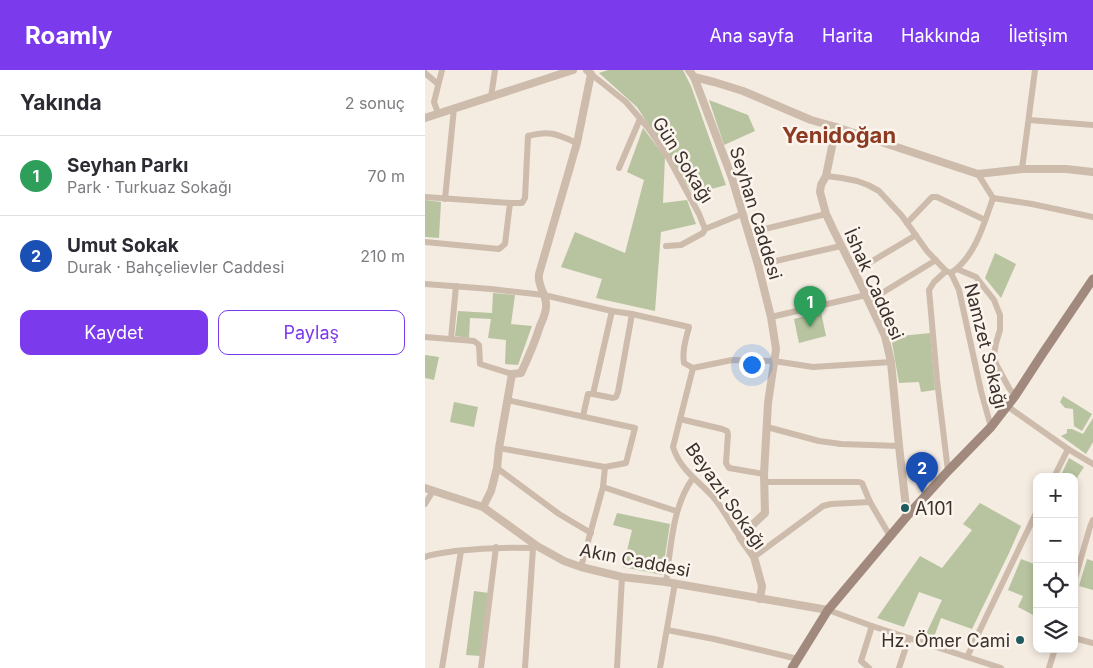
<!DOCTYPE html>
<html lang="tr">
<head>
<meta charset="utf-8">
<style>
  body { margin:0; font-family:Inter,sans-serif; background:#f2f2f3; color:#2b2b33 }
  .controls { position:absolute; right:15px; bottom:15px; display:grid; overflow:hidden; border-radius:10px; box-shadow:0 2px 8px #0003 }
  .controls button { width:45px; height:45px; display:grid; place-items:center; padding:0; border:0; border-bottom:1px solid #e1e1e2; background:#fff; color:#2b2b33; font:25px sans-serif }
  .you { position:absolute; left:326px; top:294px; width:18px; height:18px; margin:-12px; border:4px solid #fff; border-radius:50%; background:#1a73e8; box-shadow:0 0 0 8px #1a73e833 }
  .badge { display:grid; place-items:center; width:32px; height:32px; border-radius:50%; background:#7c3aed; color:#fff; font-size:16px; font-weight:700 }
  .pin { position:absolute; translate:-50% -41px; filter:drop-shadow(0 1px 2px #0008) }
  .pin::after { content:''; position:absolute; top:26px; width:18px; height:15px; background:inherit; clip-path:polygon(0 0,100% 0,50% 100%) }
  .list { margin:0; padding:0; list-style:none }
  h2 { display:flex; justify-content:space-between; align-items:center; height:65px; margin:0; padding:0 20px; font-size:21px }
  h2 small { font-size:16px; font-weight:400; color:#7c7c81 }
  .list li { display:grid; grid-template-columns:32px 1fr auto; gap:15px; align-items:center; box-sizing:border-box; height:80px; padding:0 20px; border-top:1px solid #e1e1e2 }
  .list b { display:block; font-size:19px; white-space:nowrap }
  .list p { margin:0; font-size:16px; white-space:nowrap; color:#7c7c81 }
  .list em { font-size:16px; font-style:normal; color:#7c7c81 }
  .actions { display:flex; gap:10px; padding:15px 20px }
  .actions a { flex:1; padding:11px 0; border:1px solid #7c3aed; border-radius:10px; text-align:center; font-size:18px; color:#7c3aed }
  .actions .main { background:#7c3aed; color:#fff }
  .icon { flex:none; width:28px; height:28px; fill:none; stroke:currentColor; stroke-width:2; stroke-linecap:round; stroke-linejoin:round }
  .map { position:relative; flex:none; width:668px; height:598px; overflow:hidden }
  header { display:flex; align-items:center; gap:30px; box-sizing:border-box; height:70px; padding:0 25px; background:#7c3aed; color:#fff }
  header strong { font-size:24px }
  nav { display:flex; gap:28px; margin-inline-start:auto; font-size:18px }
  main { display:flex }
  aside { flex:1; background:#fff }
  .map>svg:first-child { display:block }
  .green { fill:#b8c4a0 }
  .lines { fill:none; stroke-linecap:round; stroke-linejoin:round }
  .minor { stroke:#cdbbac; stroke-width:6 }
  .tertiary { stroke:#cdbbac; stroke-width:8 }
  .secondary { stroke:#a18a7d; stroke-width:9 }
  .poi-dot { fill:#1f5a5e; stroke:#fbf5ee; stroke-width:2 }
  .labels { text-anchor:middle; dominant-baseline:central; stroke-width:5; stroke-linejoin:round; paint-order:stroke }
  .street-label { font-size:18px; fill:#3b302b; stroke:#fbf5ee }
  .poi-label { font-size:18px; fill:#3b302b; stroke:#fbf5ee; text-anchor:start }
  .district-label { font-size:22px; font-weight:bold; fill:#8c3b22; stroke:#fbf5ee }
</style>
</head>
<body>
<header>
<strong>Roamly</strong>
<nav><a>Ana sayfa</a><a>Harita</a><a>Hakkında</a><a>İletişim</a></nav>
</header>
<main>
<aside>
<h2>Yakında<small>2 sonuç</small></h2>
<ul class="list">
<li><span class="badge" style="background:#2e9e5b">1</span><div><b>Seyhan Parkı</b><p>Park · Turkuaz Sokağı</p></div><em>70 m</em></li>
<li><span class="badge" style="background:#1a4fb4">2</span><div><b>Umut Sokak</b><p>Durak · Bahçelievler Caddesi</p></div><em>210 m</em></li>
</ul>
<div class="actions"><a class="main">Kaydet</a><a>Paylaş</a></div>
</aside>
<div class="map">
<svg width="668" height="598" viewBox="0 0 668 598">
  <rect width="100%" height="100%" fill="#f4ebe1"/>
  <!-- green -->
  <g class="green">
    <polygon points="183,0 258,0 266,16 301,115 268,124 212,37 174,3"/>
    <polygon points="284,30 323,45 330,61 299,75"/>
    <polygon points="218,58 240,87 238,133 262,130 271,154 236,162 230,241 171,228 177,209 136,197 150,162 200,183 219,110 202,102"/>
    <polygon points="0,130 16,132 14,168 0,167"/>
    <polygon points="570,183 591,194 576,228 560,208"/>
    <polygon points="68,223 90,225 86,254 107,256 93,295 80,294 81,270 63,268 66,249 45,248 44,268 30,266 33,241 67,243"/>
    <polygon points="396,242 401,266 374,273 369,249"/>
    <polygon points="505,263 510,320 496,322 494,312 474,313 466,267"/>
    <polygon points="0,285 14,287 9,310 0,308"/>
    <polygon points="638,326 667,344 657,361 649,356 648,339 640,338 635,332"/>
    <polygon points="29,332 53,337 49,357 25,352"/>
    <polygon points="668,348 668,372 661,384 636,366 642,363 642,359 647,359 658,364"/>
    <polygon points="644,388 659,397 649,412 649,407 640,407 636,405"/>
    <polygon points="555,433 596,456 584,483 547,559 516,548 509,567 501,564 517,530 494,522 479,557 452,548 495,486 517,498 547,460 538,454"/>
    <polygon points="192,443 245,454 237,505 198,497 207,460 188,455"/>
    <polygon points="596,489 612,495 612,518 608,532 612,533 612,547 593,537 598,526 583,520"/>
    <polygon points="662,489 668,491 668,520 654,516"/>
    <polygon points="49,521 64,523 56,586 41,585"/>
  </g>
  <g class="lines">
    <!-- minor -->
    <g class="minor">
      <polyline points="0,3 13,14"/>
      <polyline points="166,4 201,32 224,59 243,87 274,144 280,159"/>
      <polyline points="66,27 70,0"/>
      <polyline points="13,43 9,32 17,0"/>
      <polyline points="604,50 668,55"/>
      <polyline points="194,98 215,49"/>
      <polyline points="597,99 610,0"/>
      <polyline points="401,106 417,108 432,111 443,115 454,121 477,146 502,181 521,201"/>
      <path d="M 0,127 L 85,133 L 97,133 L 100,128 L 103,66 C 125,60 132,64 152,73"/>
      <polyline points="568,128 607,134 668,147"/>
      <polyline points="20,129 29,38"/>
      <polyline points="482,153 507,127 512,127 560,150"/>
      <polyline points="323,163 401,144"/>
      <polyline points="0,172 74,179 80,174 85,133"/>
      <polyline points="241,176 256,175 278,163 280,159 317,144"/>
      <polyline points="333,195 416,176"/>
      <polyline points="532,199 551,207 569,230 575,245 575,260 571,273 569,285 571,294 584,318 590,326"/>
      <polyline points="429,202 491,165"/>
      <polyline points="526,203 534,220 556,321 566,357"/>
      <path d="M 0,214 L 66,219 L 119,225 L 187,241 L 207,244 L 264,257 C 261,269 257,280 259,293 L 268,298 L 248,377 C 255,400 274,411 289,428 C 299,440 306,455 315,467"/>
      <polyline points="444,231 511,190"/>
      <polyline points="346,247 441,225"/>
      <polyline points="0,267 49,271 54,275 55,294 87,304"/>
      <polyline points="26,269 31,216"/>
      <polyline points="268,298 307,290 349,291 388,297 466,292"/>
      <polyline points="168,324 188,328 191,327 193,322 207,244"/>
      <polyline points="582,336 643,379 668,394"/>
      <polyline points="158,346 163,324 168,324 187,241"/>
      <polyline points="255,349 297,359 302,361 303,364 301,393 304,398 339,404"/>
      <polyline points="342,357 394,371 416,374 474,376"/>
      <polyline points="74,378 180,397 201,393 210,358 82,330"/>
      <polyline points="72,398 134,444 166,463"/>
      <path d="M 523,401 L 512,310 L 504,220 L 509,212 L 521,201 L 526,203 C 550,187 559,154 568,128 L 553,104"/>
      <polyline points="629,407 643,379"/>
      <polyline points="340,412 434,412 437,413 445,432 465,466"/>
      <polyline points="178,417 251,441"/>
      <polyline points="0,434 8,421"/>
      <path d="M 0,487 C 10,483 20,483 30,481 C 57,478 82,477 108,478 L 112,476"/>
      <polyline points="329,487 398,436 406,434 445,432"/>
      <polyline points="156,497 178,417 180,397"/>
      <path d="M 241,512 C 246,477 247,437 268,408"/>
      <polyline points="649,512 665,457 668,450"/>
      <polyline points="403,540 447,556 576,598"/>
      <polyline points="242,560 289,569 373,589"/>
      <polyline points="649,568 668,573"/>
      <polyline points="542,587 612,441"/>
      <polyline points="17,598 36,481"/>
      <polyline points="56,598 71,477"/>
      <polyline points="100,598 108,478"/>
      <polyline points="192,598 197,507"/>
      <polyline points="235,598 250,513"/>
      <polyline points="444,598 436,591 447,556"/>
      <polyline points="474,598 484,568"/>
      <polyline points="624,598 630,579"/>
    </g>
    <!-- tertiary -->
    <g class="tertiary">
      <polyline points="264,0 269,7 307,108 333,195 346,247 351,279 343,333 339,404 340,443 315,467 329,487 337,516 335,529"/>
      <polyline points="269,7 289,12 318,21 386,50 411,57 553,104 597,99 641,99 668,102"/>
      <polyline points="0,48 148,0"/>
      <polyline points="411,57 401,106 396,115 395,122 401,144 408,159 436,215 460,266 466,292 474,376 482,446"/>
      <polyline points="0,418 58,437 112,476 139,491 156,497 197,507 241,512 403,540"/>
      <path d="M 58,437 L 66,421 L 72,398 L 74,378 L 87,304 L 96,303 C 103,288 110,272 115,256 C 118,249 122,241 121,234 C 121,223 112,216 114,204 L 152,73 L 166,4 L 162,0"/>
    </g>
    <!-- secondary -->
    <polyline class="secondary" points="367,598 403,540 482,446 523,401 566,357 590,326 618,283 668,209"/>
  </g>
  <!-- markers -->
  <g class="poi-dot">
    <circle cx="480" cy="438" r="5"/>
    <circle cx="595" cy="570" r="5"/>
  </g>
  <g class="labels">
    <!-- street labels -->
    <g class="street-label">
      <text transform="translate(258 90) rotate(58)">Gün Sokağı</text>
      <text transform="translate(331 143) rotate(73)">Seyhan Caddesi</text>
      <text transform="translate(449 214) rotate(66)">İshak Caddesi</text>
      <text transform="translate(561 276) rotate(76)">Namzet Sokağı</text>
      <text transform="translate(301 426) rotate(55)">Beyazıt Sokağı</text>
      <text transform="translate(210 490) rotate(11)">Akın Caddesi</text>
    </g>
    <!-- poi labels -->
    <g class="poi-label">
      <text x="490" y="438">A101</text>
      <text x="585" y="570" text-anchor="end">Hz. Ömer Cami</text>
    </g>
    <!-- district labels -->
    <g class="district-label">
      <text x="414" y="65">Yenidoğan</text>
    </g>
  </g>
</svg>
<div class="controls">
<button>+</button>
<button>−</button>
<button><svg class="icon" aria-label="locate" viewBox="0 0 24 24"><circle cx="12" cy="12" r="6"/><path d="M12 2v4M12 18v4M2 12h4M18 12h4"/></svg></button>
<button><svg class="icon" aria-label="layers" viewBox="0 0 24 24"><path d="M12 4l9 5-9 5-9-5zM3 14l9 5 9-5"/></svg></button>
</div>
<div class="you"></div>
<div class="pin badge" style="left:385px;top:257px;background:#2e9e5b">1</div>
<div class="pin badge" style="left:497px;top:423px;background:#1a4fb4">2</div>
</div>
</main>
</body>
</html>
